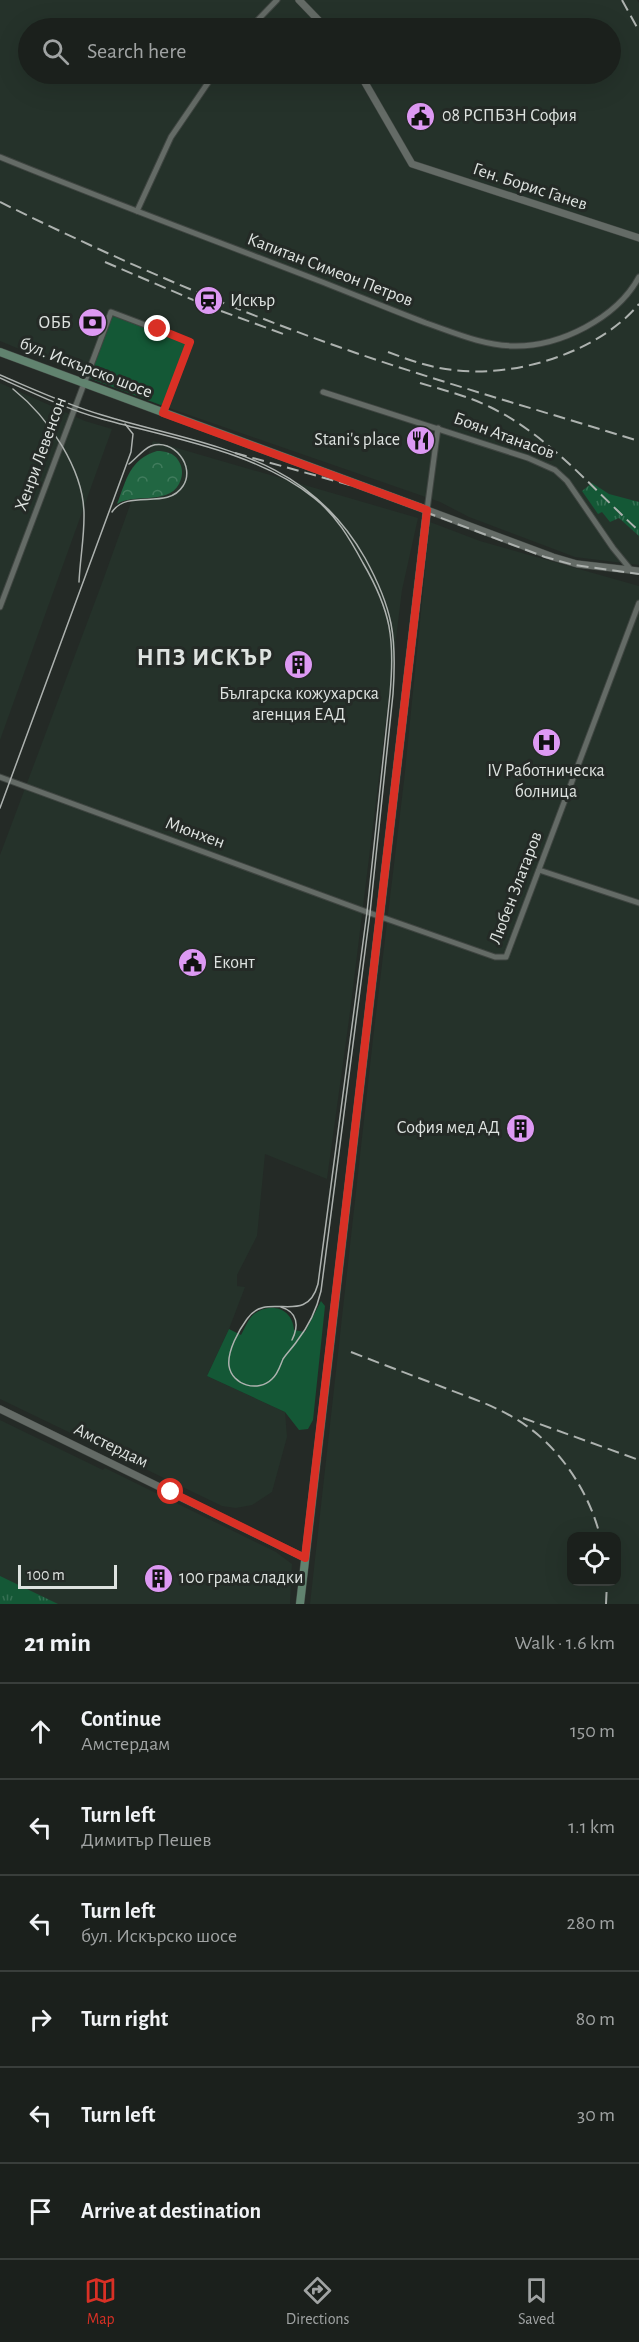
<!DOCTYPE html>
<html lang="en">
<head>
<meta charset="utf-8">
<style>
  body { margin:0; font-family:"Alegreya Sans",sans-serif; background:#282d29; color:#f1f3f6 }
  .controls { position:absolute; right:18px; bottom:18px; display:grid; overflow:hidden; border-radius:12px; box-shadow:0 6px 24px #0002 }
  .controls button { width:54px; height:54px; display:grid; place-items:center; padding:0; border:0; border-bottom:2px solid #393e3b; background:#1b201c; color:#f1f3f6; font:30px sans-serif }
  .scale { position:absolute; left:18px; bottom:15px; width:99px; box-sizing:border-box; padding-left:6px; border:3px solid #dee3e0; border-top:0; font-size:16px; line-height:21px; white-space:nowrap; color:#dee3e0; -webkit-text-stroke:4px #242a26; paint-order:stroke }
  .stop { position:absolute; width:18px; height:18px; margin:-14px; border:4px solid #d93025; border-radius:50%; background:#fff }
  .stop.end { background:#d93025; border-color:#fff; box-shadow:0 2px 6px #0008 }
  .list { margin:0; padding:0; list-style:none }
  h2 { display:flex; justify-content:space-between; align-items:center; height:78px; margin:0; padding:0 24px; font-size:26px }
  h2 small { font-size:20px; font-weight:400; color:#a0a3a3 }
  .list li { display:grid; grid-template-columns:39px 1fr auto; gap:18px; align-items:center; box-sizing:border-box; height:96px; padding:0 24px; border-top:2px solid #393e3b }
  .list b { display:block; font-size:22px; white-space:nowrap }
  .list p { margin:0; font-size:20px; white-space:nowrap; color:#a0a3a3 }
  .list em { font-size:20px; font-style:normal; color:#a0a3a3 }
  .icon { flex:none; width:33px; height:33px; fill:none; stroke:currentColor; stroke-width:2; stroke-linecap:round; stroke-linejoin:round }
  .map { position:relative; flex:none; width:639px; height:1604px; overflow:hidden }
  .search { position:absolute; background:#1b201c; box-shadow:0 6px 24px #0002; left:18px; right:18px; top:18px; height:66px; display:flex; align-items:center; gap:15px; box-sizing:border-box; padding:0 21px; border-radius:33px; color:#a0a3a3; font-size:22px }
  .sheet { height:654px; background:#1b201c }
  nav { display:flex; justify-content:space-around; align-items:center; box-sizing:border-box; height:84px; border-top:2px solid #393e3b; background:#1b201c; font-size:16px; color:#a0a3a3 }
  nav a { display:grid; justify-items:center; gap:3px }
  nav .on { color:#d93025 }
  .map>svg:first-child { display:block }
  .built { fill:#25322a; fill-rule:evenodd }
  .grass { fill:url(#grass-tufts) }
  .forest { fill:url(#forest-crowns) }
  .green { fill:#145836 }
  .lines { fill:none; stroke-linecap:round; stroke-linejoin:round }
  .minor-casing { stroke:#3f4541; stroke-width:7 }
  .tertiary-casing { stroke:#3f4541; stroke-width:8 }
  .secondary-casing { stroke:#3f4541; stroke-width:9 }
  .minor { stroke:#646b66; stroke-width:5 }
  .tertiary { stroke:#646b66; stroke-width:7 }
  .secondary { stroke:#61836f; stroke-width:8 }
  .tram { stroke:#adb2af; stroke-width:1.5 }
  .rail { stroke:#adb2af; stroke-width:2; stroke-dasharray:12 6; stroke-linecap:butt }
  .route { stroke:#d93025; stroke-width:8 }
  .labels { text-anchor:middle; dominant-baseline:central; stroke-width:6; stroke-linejoin:round; paint-order:stroke }
  .poi-label { font-size:18px; fill:#dee3e0; stroke:#242a26; text-anchor:start }
  .street-label { font-size:18px; fill:#dee3e0; stroke:#242a26 }
  .district-label { font-size:24px; font-weight:bold; letter-spacing:1.5px; fill:#dee3e0; stroke:#242a26 }
</style>
</head>
<body>
<div class="map">
<svg width="639" height="1604" viewBox="0 0 639 1604">
  <defs>
    <pattern id="grass-tufts" width="24" height="20" patternUnits="userSpaceOnUse" patternTransform="scale(1.5)"><rect width="24" height="20" fill="#145836"/><path d="M3 7l-1-3M5 7V3M7 7l1-3M15 17l-1-3M17 17v-4M19 17l1-3" fill="none" stroke="#367053"/></pattern>
    <pattern id="forest-crowns" width="20" height="18" patternUnits="userSpaceOnUse" patternTransform="scale(1.5)"><rect width="20" height="18" fill="#216642"/><path d="M2 6a3 3 0 1 1 6 0M12 15a3 3 0 1 1 6 0" fill="none" stroke="#417c5d"/></pattern>
  </defs>
  <rect width="100%" height="100%" fill="#242a26"/>
  <!-- built -->
  <g class="built">
    <path d="M 0,0 L 637,0 L 639,3 L 639,565 L 575,557 L 469,517 L 440,502 L 166,407 L 86,377 L 0,341 ZM 28,28 L 610,28 L 610,74 L 28,74 Z"/>
    <polygon points="0,383 85,421 112,429 0,740"/>
    <polygon points="153,441 418,518 402,590 350,1012 327,1179 265,1154 257,1236 237,1275 237,1286 245,1287 229,1329 207,1376 285,1412 287,1437 272,1492 252,1505 236,1508 222,1506 0,1399 0,855 102,583"/>
    <path d="M 430,522 L 480,541 L 639,586 L 639,1604 L 310,1604 L 373,1039 L 404,781 ZM 572,1536 L 616,1536 L 616,1582 L 572,1582 Z"/>
    <polygon points="0,1420 103,1470 105,1468 276,1552 292,1564 290,1604 0,1604"/>
  </g>
  <!-- grass -->
  <g class="grass">
    <polygon points="592,483 609,494 639,502 639,536 619,518 610,522 602,512 598,514 582,491"/>
    <polygon points="0,1576 58,1604 0,1604"/>
  </g>
  <!-- forest -->
  <path class="forest" d="M 157,451 C 165,451 174,453 178,460 C 182,466 183,472 181,479 C 173,507 135,492 117,504 C 127,479 129,460 157,451 Z"/>
  <!-- green -->
  <g class="green">
    <polygon points="111,312 190,342 166,407 86,377"/>
    <path d="M 321,1301 L 325,1306 L 313,1420 L 308,1429 L 299,1430 L 285,1412 L 207,1376 L 229,1329 L 241,1335 C 245,1328 248,1319 254,1314 C 271,1301 293,1309 294,1330 L 305,1332 Z"/>
  </g>
  <g class="lines">
    <defs>
      <g id="minor">
        <polyline points="250,28 277,0"/>
        <path d="M 0,157 C 105,200 211,239 317,280 C 353,294 389,309 426,323 C 455,333 482,345 513,346 C 560,347 617,318 639,277"/>
        <polyline points="137,211 171,137 214,74"/>
        <polyline points="323,392 528,458 555,470 567,481 613,548 631,570"/>
        <polyline points="427,510 438,428"/>
        <polyline points="0,607 111,312 190,342 163,413"/>
        <polyline points="0,777 367,912 495,957 506,957 639,603"/>
        <polyline points="539,870 639,903"/>
      </g>
      <g id="tertiary">
        <polyline points="299,0 326,28"/>
        <polyline points="360,74 412,164 639,238"/>
        <polyline points="427,510 553,557 577,564 639,571"/>
        <polyline points="0,1409 305,1558"/>
      </g>
      <polyline id="secondary" points="0,352 427,510 300,1604"/>
    </defs>
    <!-- minor casing -->
    <use href="#minor" class="minor-casing"/>
    <!-- tertiary casing -->
    <use href="#tertiary" class="tertiary-casing"/>
    <!-- secondary casing -->
    <use href="#secondary" class="secondary-casing"/>
    <!-- minor -->
    <use href="#minor" class="minor"/>
    <!-- tertiary -->
    <use href="#tertiary" class="tertiary"/>
    <!-- secondary -->
    <use href="#secondary" class="secondary"/>
    <!-- tram -->
    <g class="tram">
      <path d="M 0,375 C 33,389 67,405 102,415 C 207,447 305,452 365,558 C 393,609 397,637 393,694 L 370,913 L 321,1291 C 317,1308 308,1327 297,1341 C 293,1347 287,1353 283,1359 C 280,1366 278,1374 272,1379 C 258,1393 232,1385 229,1366 C 227,1351 239,1330 247,1319 C 267,1289 306,1328 318,1284 L 367,912 L 390,694 C 395,639 391,611 363,563 C 350,539 336,515 314,498 C 258,452 170,438 102,419 C 66,409 33,393 0,378"/>
      <path d="M 13,389 C 48,417 85,470 84,517 C 84,539 80,560 79,582"/>
      <path d="M 112,512 C 128,488 167,511 183,486 C 196,466 173,438 151,446 C 142,450 137,458 129,464"/>
      <polyline points="0,808 131,452 133,434 125,424"/>
      <path d="M 281,1307 C 298,1312 299,1326 292,1340"/>
    </g>
    <!-- rail -->
    <g class="rail">
      <polyline points="622,0 639,31"/>
      <path d="M 0,202 C 115,259 235,311 356,353 C 450,385 545,412 639,441"/>
      <polyline points="105,262 205,305 286,335"/>
      <path d="M 388,352 C 409,360 431,368 454,370 C 516,378 599,352 639,304"/>
      <path d="M 420,383 C 443,390 468,396 490,407 C 548,435 592,488 639,531"/>
      <polyline points="235,453 364,489 545,557 574,565 639,574"/>
      <path d="M 351,1352 C 384,1365 417,1377 450,1390 C 477,1400 505,1410 528,1427 C 563,1452 590,1495 600,1536"/>
      <polyline points="523,1418 639,1460"/>
      <polyline points="606,1604 607,1582"/>
    </g>
  </g>
  <g class="lines">
    <!-- route -->
    <polyline class="route" points="158,329 190,342 163,413 427,510 305,1558 171,1492"/>
  </g>
  <!-- icons -->
  <defs>
    <symbol id="civic-disc" viewBox="-11 -11 22 22"><circle r="9.5" fill="#dd99f3" stroke="#242a26"/><path d="M-.6-6.5H3V-4.5H.6V-3L4-1V1h2V6H-6V1h2V-1L-.6-3ZM-1.2 2.5V6h2.4V2.5Z" fill="#111"/></symbol>
    <symbol id="station-disc" viewBox="-11 -11 22 22"><circle r="9.5" fill="#dd99f3" stroke="#242a26"/><path d="M-3-6H3Q5-6 5-4V2Q5 4 3 4L4.5 6H3L1.5 4h-3L-3 6H-4.5L-3 4Q-5 4-5 2V-4Q-5-6-3-6ZM-3.5-4v3h7v-3ZM-3.5 1v1.5H-2V1ZM2 1v1.5H3.5V1Z" fill="#111"/></symbol>
    <symbol id="bank-disc" viewBox="-11 -11 22 22"><circle r="9.5" fill="#dd99f3" stroke="#242a26"/><path d="M-6-4H6V4H-6ZM0-2.3a2.3 2.3 0 1 0 0 4.6a2.3 2.3 0 1 0 0-4.6Z" fill="#111"/></symbol>
    <symbol id="restaurant-disc" viewBox="-11 -11 22 22"><circle r="9.5" fill="#dd99f3" stroke="#242a26"/><path d="M-5-6h1v4h1v-4h1v4h1v-4h1v5L-1.5 .5V6h-2V.5L-5-1ZM5-6V6H3V1.5H1.5Q1.5-4 5-6Z" fill="#111"/></symbol>
    <symbol id="building-disc" viewBox="-11 -11 22 22"><circle r="9.5" fill="#dd99f3" stroke="#242a26"/><path d="M-4-6H4V6H1V3H-1V6H-4ZM-2.5-4.3h1.7v1.8h-1.7ZM.8-4.3h1.7v1.8H.8ZM-2.5-1h1.7V.8h-1.7ZM.8-1h1.7V.8H.8Z" fill="#111"/></symbol>
    <symbol id="hospital-disc" viewBox="-11 -11 22 22"><circle r="9.5" fill="#dd99f3" stroke="#242a26"/><path d="M-5-5h3v3.5h4V-5h3V5h-3V1.5h-4V5h-3Z" fill="#111"/></symbol>
  </defs>
  <g fill-rule="evenodd">
    <use href="#civic-disc" x="404" y="100" width="33" height="33"/>
    <use href="#station-disc" x="192" y="284" width="33" height="33"/>
    <use href="#bank-disc" x="76" y="306" width="33" height="33"/>
    <use href="#restaurant-disc" x="404" y="424" width="33" height="33"/>
    <use href="#building-disc" x="282" y="648" width="33" height="33"/>
    <use href="#hospital-disc" x="530" y="726" width="33" height="33"/>
    <use href="#civic-disc" x="176" y="946" width="33" height="33"/>
    <use href="#building-disc" x="504" y="1112" width="33" height="33"/>
    <use href="#building-disc" x="142" y="1562" width="33" height="33"/>
  </g>
  <g class="labels">
    <!-- poi labels -->
    <g class="poi-label">
      <text x="442" y="116">08 РСПБЗН София</text>
      <text x="230" y="301">Искър</text>
      <text x="71" y="323" text-anchor="end">ОББ</text>
      <text x="400" y="440" text-anchor="end">Stani's place</text>
      <text x="299" y="694" text-anchor="middle">Българска кожухарска<tspan x="299" dy="21">агенция ЕАД</tspan></text>
      <text x="546" y="771" text-anchor="middle">IV Работническа<tspan x="546" dy="21">болница</tspan></text>
      <text x="213" y="963">Еконт</text>
      <text x="500" y="1128" text-anchor="end">София мед АД</text>
      <text x="179" y="1578">100 грама сладки</text>
    </g>
    <!-- street labels -->
    <g class="street-label">
      <text transform="translate(530 187) rotate(18)">Ген. Борис Ганев</text>
      <text transform="translate(330 270) rotate(21)">Капитан Симеон Петров</text>
      <text transform="translate(86 368) rotate(21)">бул. Искърско шосе</text>
      <text transform="translate(504 436) rotate(20)">Боян Атанасов</text>
      <text transform="translate(41 454) rotate(-70)">Хенри Левенсон</text>
      <text transform="translate(195 833) rotate(20)">Мюнхен</text>
      <text transform="translate(516 888) rotate(-69)">Любен Златаров</text>
      <text transform="translate(111 1446) rotate(26)">Амстердам</text>
    </g>
    <!-- district labels -->
    <g class="district-label">
      <text x="205" y="658">НПЗ ИСКЪР</text>
    </g>
  </g>
</svg>
<div class="controls">
<button><svg class="icon" aria-label="locate" viewBox="0 0 24 24"><circle cx="12" cy="12" r="6"/><path d="M12 2v4M12 18v4M2 12h4M18 12h4"/></svg></button>
</div>
<div class="scale">100 m</div>
<div class="stop" style="left:171px;top:1492px"></div>
<div class="stop end" style="left:158px;top:329px"></div>
<div class="search"><svg class="icon" aria-label="search" viewBox="0 0 24 24"><circle cx="10" cy="10" r="6"/><path d="M15 15l6 6"/></svg>Search here</div>
</div>
<section class="sheet">
<h2>21 min<small>Walk · 1.6 km</small></h2>
<ul class="list">
<li><svg class="icon" aria-label="ahead" viewBox="0 0 24 24"><path d="M12 20V5M6 11l6-6 6 6"/></svg><div><b>Continue</b><p>Амстердам</p></div><em>150 m</em></li>
<li><svg class="icon" aria-label="left" viewBox="0 0 24 24"><path d="M17 20v-9H6M10 6l-5 5 5 5"/></svg><div><b>Turn left</b><p>Димитър Пешев</p></div><em>1.1 km</em></li>
<li><svg class="icon" aria-label="left" viewBox="0 0 24 24"><path d="M17 20v-9H6M10 6l-5 5 5 5"/></svg><div><b>Turn left</b><p>бул. Искърско шосе</p></div><em>280 m</em></li>
<li><svg class="icon" aria-label="right" viewBox="0 0 24 24"><path d="M7 20v-9h11M14 6l5 5-5 5"/></svg><div><b>Turn right</b></div><em>80 m</em></li>
<li><svg class="icon" aria-label="left" viewBox="0 0 24 24"><path d="M17 20v-9H6M10 6l-5 5 5 5"/></svg><div><b>Turn left</b></div><em>30 m</em></li>
<li><svg class="icon" aria-label="arrive" viewBox="0 0 24 24"><path d="M6 21V4h12l-3 4 3 4H6"/></svg><div><b>Arrive at destination</b></div></li>
</ul>
</section>
<nav>
<a class="on"><svg class="icon" aria-label="map" viewBox="0 0 24 24"><path d="M3 6l6-2 6 2 6-2v14l-6 2-6-2-6 2zM9 4v14M15 6v14"/></svg>Map</a>
<a><svg class="icon" aria-label="directions" viewBox="0 0 24 24"><path d="M12 3l9 9-9 9-9-9zM9 14v-3h6M13 9l2 2-2 2"/></svg>Directions</a>
<a><svg class="icon" aria-label="saved" viewBox="0 0 24 24"><path d="M7 4h10v16l-5-4-5 4z"/></svg>Saved</a>
</nav>
</body>
</html>
